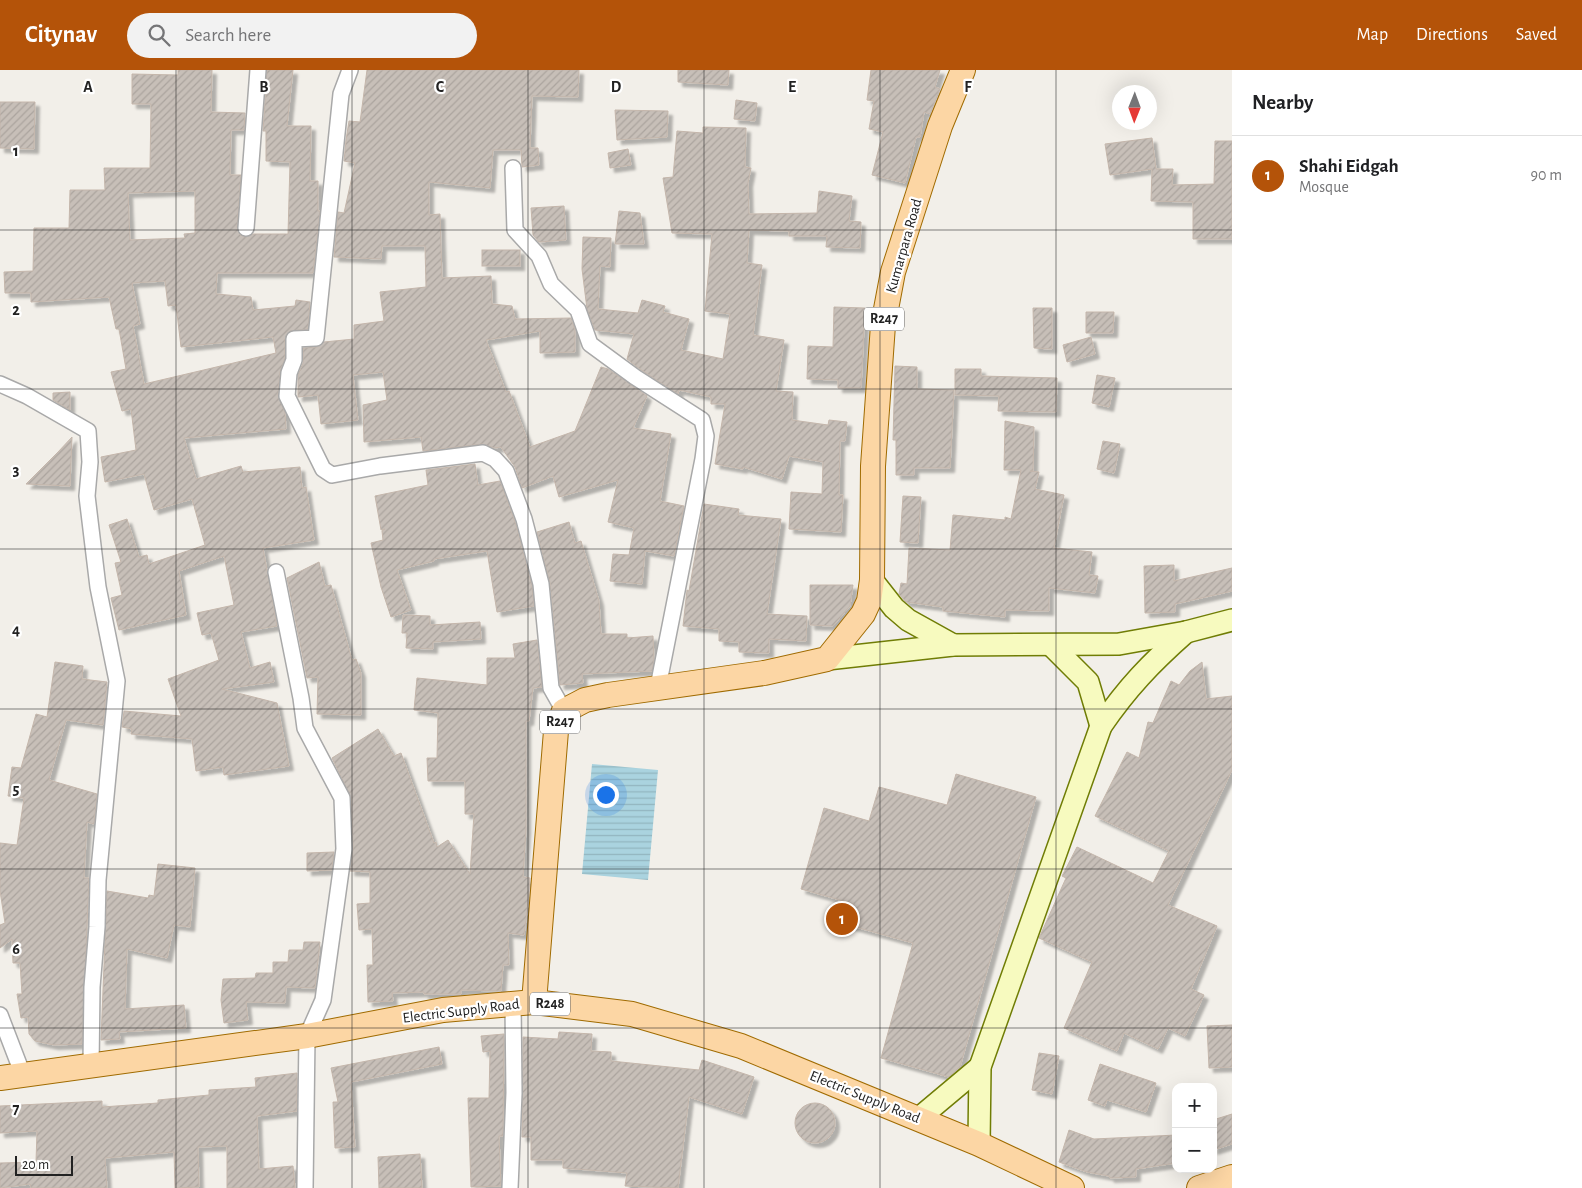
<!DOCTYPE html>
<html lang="en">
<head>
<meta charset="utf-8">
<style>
  body { margin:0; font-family:"Alegreya Sans",sans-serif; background:#f2f2f2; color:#202124 }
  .controls { position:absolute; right:15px; bottom:15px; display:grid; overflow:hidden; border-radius:10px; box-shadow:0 5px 20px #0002 }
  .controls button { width:45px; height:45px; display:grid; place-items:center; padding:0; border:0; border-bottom:1px solid #e0e0e0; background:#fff; color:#202124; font:25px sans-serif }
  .compass { position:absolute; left:1112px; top:15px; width:45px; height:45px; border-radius:50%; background:#fff; box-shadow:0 5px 20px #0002; rotate:181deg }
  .scale { position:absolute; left:15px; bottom:12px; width:58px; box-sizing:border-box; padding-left:5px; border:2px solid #222; border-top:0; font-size:14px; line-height:18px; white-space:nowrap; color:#222; -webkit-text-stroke:4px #fff; paint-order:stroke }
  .you { position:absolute; left:605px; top:724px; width:18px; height:18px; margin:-12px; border:4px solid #fff; border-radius:50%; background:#1a73e8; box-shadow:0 0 0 8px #1a73e833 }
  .badge { display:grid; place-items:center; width:32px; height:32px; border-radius:50%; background:#b45309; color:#fff; font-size:16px; font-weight:700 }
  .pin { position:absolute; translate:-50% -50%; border:2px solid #fff; box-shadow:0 1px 5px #0006 }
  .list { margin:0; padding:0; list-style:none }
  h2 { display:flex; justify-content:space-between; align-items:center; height:65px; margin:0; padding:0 20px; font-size:21px }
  h2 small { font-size:16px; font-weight:400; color:#757577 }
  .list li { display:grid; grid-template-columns:32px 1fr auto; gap:15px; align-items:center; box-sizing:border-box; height:80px; padding:0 20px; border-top:1px solid #e0e0e0 }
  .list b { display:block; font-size:19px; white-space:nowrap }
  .list p { margin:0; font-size:16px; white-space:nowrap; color:#757577 }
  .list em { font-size:16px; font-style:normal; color:#757577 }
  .icon { flex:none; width:28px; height:28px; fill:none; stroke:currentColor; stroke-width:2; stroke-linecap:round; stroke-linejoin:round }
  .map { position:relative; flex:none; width:1232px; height:1118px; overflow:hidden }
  header { display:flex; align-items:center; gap:30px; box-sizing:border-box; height:70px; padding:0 25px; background:#b45309; color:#fff }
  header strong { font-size:24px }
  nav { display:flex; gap:28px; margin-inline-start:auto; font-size:18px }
  .search { width:350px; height:45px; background:#f2f2f2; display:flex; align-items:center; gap:12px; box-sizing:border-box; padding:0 18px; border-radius:28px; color:#757577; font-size:19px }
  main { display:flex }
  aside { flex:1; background:#fff }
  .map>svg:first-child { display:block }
  .water { fill:url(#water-rules) }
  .building { fill:url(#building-hatch); stroke:#c4b6ab; fill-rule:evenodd; filter:url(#shadow) }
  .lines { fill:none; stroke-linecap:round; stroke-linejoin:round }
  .minor-casing { stroke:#a9a9a9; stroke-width:18 }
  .secondary-casing { stroke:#707d05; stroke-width:24 }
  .primary-casing { stroke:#a06b00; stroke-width:26 }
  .minor { stroke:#fff; stroke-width:15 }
  .secondary { stroke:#f7fabf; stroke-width:21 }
  .primary { stroke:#fcd6a4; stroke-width:24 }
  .grid { fill:none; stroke:#222; stroke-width:1; stroke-opacity:0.55 }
  .labels { text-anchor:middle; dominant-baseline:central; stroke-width:4.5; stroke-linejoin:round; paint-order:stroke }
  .shield { fill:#fff; stroke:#646464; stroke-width:1 }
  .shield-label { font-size:14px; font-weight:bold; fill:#222 }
  .street-label { font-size:15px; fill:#222; stroke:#fff }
  .grid-label { font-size:16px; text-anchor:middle; font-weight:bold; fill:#222; stroke:#fff; stroke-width:4.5; stroke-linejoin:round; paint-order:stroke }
</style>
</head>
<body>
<header>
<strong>Citynav</strong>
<div class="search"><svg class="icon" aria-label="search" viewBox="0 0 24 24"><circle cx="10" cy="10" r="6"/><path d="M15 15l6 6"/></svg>Search here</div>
<nav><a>Map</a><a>Directions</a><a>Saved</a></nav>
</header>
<main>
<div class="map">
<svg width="1232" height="1118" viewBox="0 0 1232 1118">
  <defs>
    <pattern id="water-rules" width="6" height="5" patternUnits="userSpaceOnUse" patternTransform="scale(1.25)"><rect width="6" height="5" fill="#aad3df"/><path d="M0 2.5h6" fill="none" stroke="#92b5bf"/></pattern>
    <pattern id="building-hatch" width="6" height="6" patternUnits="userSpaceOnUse" patternTransform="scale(1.25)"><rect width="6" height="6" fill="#c7bfb8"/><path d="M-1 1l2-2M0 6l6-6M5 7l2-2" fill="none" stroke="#aba49e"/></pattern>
    <filter id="shadow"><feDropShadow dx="4.5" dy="4.5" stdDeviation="1" flood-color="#0004"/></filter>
  </defs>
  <rect width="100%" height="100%" fill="#f2efe9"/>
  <!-- water -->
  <polygon class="water" points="592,694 658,700 648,810 582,804"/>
  <!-- building -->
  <g class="building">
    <path d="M 178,0 L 212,0 L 211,42 L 245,43 L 244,60 L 231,60 L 230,105 L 241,105 L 237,157 L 240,165 L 246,167 L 253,164 L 288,164 L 290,92 L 266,91 L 266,61 L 263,61 L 267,0 L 293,0 L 287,56 L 311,56 L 310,111 L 318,111 L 318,141 L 320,141 L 313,203 L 217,203 L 216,224 L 251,227 L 253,240 L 295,236 L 296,230 L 310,232 L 308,259 L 290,261 L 285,269 L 285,288 L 280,302 L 278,325 L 285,343 L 286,359 L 184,368 L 196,409 L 241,396 L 243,402 L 300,397 L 302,418 L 306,417 L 314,470 L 263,478 L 277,556 L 241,562 L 250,598 L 270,592 L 274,612 L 222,619 L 277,633 L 289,696 L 224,705 L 223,697 L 196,701 L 192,669 L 131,664 L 132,659 L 122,657 L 124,641 L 181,646 L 168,609 L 219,590 L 211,563 L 202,565 L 197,543 L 234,535 L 224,486 L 179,501 L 186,545 L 119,560 L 111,528 L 122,525 L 115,493 L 121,492 L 109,455 L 127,449 L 139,487 L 147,485 L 149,494 L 205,475 L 192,429 L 154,440 L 144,404 L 105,412 L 101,387 L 136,380 L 131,339 L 122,341 L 111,302 L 126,299 L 119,259 L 116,259 L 109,227 L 31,232 L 31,223 L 5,223 L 4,202 L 33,201 L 34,158 L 69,158 L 70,120 L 105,120 L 104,98 L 150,98 L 151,34 L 132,34 L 132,4 L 178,5 ZM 195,121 L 195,163 L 184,164 L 185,168 L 130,170 L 128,123 ZM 165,211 L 168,236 L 176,235 L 181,277 L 273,267 L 276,283 L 144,314 L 133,256 L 140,254 L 132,213 Z"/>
    <polygon points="367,0 579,0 578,27 532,26 530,78 538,78 539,95 522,97 521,80 493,80 490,118 429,112 429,145 440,144 442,208 491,206 492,234 512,236 515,249 571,248 575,260 575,282 540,283 540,261 486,270 506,322 509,321 530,377 575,361 601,297 608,299 647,326 633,358 671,364 660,431 684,436 674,486 645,481 642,514 610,511 613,484 629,485 634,458 608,452 618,410 559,427 553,406 522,418 515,397 501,377 495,378 482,374 423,381 421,367 364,372 363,335 387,330 383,302 353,305 358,350 321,354 318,325 298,327 298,305 303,293 303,278 317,277 324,272 354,269 354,255 384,251 380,222 426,217 425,176 382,176 381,189 334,187 338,142 344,143 355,93 344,91 346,70 349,51 360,52"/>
    <polygon points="678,0 729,0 728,15 678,12"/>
    <polygon points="871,0 940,0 935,17 940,19 930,44 924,42 920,67 916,67 905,113 872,105 883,62 869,59 874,31 867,30"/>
    <polygon points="736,30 757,33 755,51 734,49"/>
    <polygon points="0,32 35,32 34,79 0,78"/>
    <polygon points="615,40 668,41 667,67 617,70"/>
    <polygon points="703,57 746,58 745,97 751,98 748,113 749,144 817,143 819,121 852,126 849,151 861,152 860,178 826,177 827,166 789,166 789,161 749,160 747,193 762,195 753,265 784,270 776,321 793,322 792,350 828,355 829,350 847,352 845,371 840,371 839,425 843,425 841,462 789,459 791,422 822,424 823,392 789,386 782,409 743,397 743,399 715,394 725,334 711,334 711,327 679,320 678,324 640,299 627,289 634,264 595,260 587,239 582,199 583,167 611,168 610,197 600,196 598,239 638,243 642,230 665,236 663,242 689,249 681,280 723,289 730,244 705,241 712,164 672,163 663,108 673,107 677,61 703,63"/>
    <polygon points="1152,68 1156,99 1173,99 1172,115 1214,114 1215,71 1232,71 1232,169 1193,169 1193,132 1151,131 1152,99 1110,105 1105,74"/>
    <polygon points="628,79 631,95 610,98 608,83"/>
    <polygon points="564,136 566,170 539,172 533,165 531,138"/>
    <polygon points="619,141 640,143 644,174 615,174"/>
    <rect x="482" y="180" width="38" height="16"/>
    <polygon points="834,237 865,238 861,318 838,318 838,310 807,309 808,276 833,277"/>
    <polygon points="1033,238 1052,238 1052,279 1034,278"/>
    <polygon points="1086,242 1114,242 1113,263 1086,263"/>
    <polygon points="1091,267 1095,284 1067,292 1063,275"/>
    <polygon points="895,296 917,297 917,319 954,320 950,398 914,398 914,405 896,405 896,370 893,370"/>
    <polygon points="955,299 981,299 981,306 1057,308 1056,342 998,341 999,326 955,325"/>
    <polygon points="1097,305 1115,308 1109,337 1092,333"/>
    <polygon points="70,322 70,340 53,330 53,323"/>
    <polygon points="1005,351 1034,357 1033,401 1030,401 1039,402 1035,419 1064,425 1054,478 1092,482 1089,505 1098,506 1095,523 1049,518 1049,541 1005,540 1005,547 943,541 943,537 906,532 899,524 901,513 907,514 909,478 950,480 953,445 1005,450 1005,447 1011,449 1021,400 1004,400"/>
    <polygon points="72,367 70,416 26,414 58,382"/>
    <polygon points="1103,371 1120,374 1114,403 1097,399"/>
    <polygon points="475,394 478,415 500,411 516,455 532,516 534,536 497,542 487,481 434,489 434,491 397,500 411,540 391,547 381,517 371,473 383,470 382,461 385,459 381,460 375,426 428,415 426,400"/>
    <polygon points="903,426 921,427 918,473 900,472"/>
    <polygon points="704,434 739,439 738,445 781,449 767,544 807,546 806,571 769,569 769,583 739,582 739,572 719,571 719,559 683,556 687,520 689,521"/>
    <polygon points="569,452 575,473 581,471 599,531 601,564 627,564 627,568 653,566 654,590 652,601 582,604 583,613 560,615 550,513 537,462"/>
    <polygon points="319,492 325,516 331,515 352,590 356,589 361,603 361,645 317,644 318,607 307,608 287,508"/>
    <polygon points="1174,495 1174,511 1232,498 1232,521 1175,534 1175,542 1145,543 1144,496"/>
    <polygon points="810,515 853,515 850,536 833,556 810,555"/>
    <polygon points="403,545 430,546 430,555 480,552 481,569 433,572 433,579 406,578 407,563 402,563"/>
    <polygon points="537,570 542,617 533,618 529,651 526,651 526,760 523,807 530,808 528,834 524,865 508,863 509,895 503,895 501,921 461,920 461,924 424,924 424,922 392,923 393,931 368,932 367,895 373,895 372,859 359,860 357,834 370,833 370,802 350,801 353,779 351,727 332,688 378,659 394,686 401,683 434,773 436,772 437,777 448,770 470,804 474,744 465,744 465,711 428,711 427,688 437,688 438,643 414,640 417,608 487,615 487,588 515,588 513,574"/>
    <polygon points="55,592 83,596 82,609 107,612 103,655 66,650 49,710 97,724 94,754 87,752 84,808 89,808 82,974 54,975 35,971 29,964 28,947 21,948 17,924 22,924 20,893 13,893 12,869 0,878 0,855 5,853 0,821 0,773 17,775 24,728 8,726 12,697 21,698 36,644 47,647"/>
    <polygon points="1202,592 1206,629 1232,626 1232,700 1168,835 1217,856 1191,919 1204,925 1185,966 1168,958 1158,979 1124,963 1117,981 1064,958 1092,892 1039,868 1066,808 1062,806 1077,777 1153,813 1169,781 1095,746 1127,682 1139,688 1148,652 1153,653 1171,611 1179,615 1190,601"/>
    <polygon points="956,704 1036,727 960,997 949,1007 881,988 913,873 848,855 854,834 801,819 824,738 869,751 879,717 947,735"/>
    <polygon points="334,782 332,800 307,801 307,783"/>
    <polygon points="158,794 195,798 190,857 174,855 167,888 127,879 125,939 184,935 186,958 119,962 120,969 101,970 107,821 148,828 149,825 154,826"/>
    <polygon points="304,872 320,872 315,918 286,917 285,933 246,932 248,950 224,953 221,930 223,909 255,908 256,903 273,903 273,892 288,892 289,880 303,880"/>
    <polygon points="1232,955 1232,997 1209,998 1207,956"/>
    <polygon points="559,962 592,964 591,981 611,982 611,991 699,1000 702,990 754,1007 742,1044 689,1027 678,1118 625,1116 627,1103 563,1098 563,1090 531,1090 531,1067 522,1067 523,967 558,969"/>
    <polygon points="504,964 503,1066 499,1066 501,1116 471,1117 468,1028 489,1028 490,981 483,982 481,966"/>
    <polygon points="439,977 442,994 351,1012 355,1077 335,1078 333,1032 338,1032 331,998"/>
    <polygon points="1039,983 1059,986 1052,1024 1032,1020"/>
    <polygon points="1100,994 1156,1013 1146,1042 1107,1030 1105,1036 1088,1030"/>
    <polygon points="297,1003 297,1041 257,1046 259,1099 293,1096 295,1118 227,1118 227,1076 198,1077 199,1117 175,1118 174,1082 105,1088 107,1118 31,1118 30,1114 0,1118 0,1093 36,1092 37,1061 0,1063 0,1036 102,1031 102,1037 158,1033 158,1030 209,1025 209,1020 256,1017 255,1008"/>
    <circle cx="815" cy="1053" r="20"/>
    <polygon points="1232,1044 1232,1074 1213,1080 1213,1050"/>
    <polygon points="1069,1060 1094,1069 1176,1065 1176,1093 1136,1099 1136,1107 1110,1108 1109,1106 1087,1102 1059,1092"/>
    <polygon points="420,1084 422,1118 379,1118 378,1087"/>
  </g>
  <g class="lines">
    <defs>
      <g id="minor">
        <polyline points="350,0 341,24 316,268 294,269 294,290 289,303 287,326 323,399 332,405 380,396 483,383 495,389 506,401 524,449 541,514 551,618 564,641"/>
        <polyline points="513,98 515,160 539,186 551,214 578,240 590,274 635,307 702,350 706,366 703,389 658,617"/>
        <polyline points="246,158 258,0"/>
        <polyline points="0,314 27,326 88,361 90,392 87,426 98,517 117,611 98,810 97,857 92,917 91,996"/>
        <polyline points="276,502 301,628 305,658 342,728 344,779 323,930 307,966 305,1118"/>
        <polyline points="0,945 23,1005"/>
        <polyline points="510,1118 514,1023 513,933"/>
      </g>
      <g id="secondary">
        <polyline points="872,510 894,538 908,550 953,575"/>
        <polyline points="1051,575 1088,612 1101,656"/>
        <polyline points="827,589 953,575 1119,574 1186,562 1232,550"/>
        <polyline points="918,1049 980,997"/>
        <path d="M 979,1074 L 980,997 L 1101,656 C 1127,618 1151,593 1186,562"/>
      </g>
      <g id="primary">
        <polyline points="534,932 556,661 564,641 585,630 608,625 764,603 827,589 863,544 869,531 872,510 873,396 883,255 893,202 940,56 963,0"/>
        <polyline points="0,1008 307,966 443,940 534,932 632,944 741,976 979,1074 1072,1118"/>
        <polyline points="1199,1118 1232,1107"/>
      </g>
    </defs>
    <!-- minor casing -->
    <use href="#minor" class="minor-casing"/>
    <!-- secondary casing -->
    <use href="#secondary" class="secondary-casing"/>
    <!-- primary casing -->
    <use href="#primary" class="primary-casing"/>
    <!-- minor -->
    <use href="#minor" class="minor"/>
    <!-- secondary -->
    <use href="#secondary" class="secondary"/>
    <!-- primary -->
    <use href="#primary" class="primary"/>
  </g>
  <!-- grid -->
  <path class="grid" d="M 176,0 L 176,1118M 352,0 L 352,1118M 528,0 L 528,1118M 704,0 L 704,1118M 880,0 L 880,1118M 1056,0 L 1056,1118M 0,160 L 1232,160M 0,319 L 1232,319M 0,479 L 1232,479M 0,639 L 1232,639M 0,799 L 1232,799M 0,958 L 1232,958"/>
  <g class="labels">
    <!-- shield labels -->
    <g class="shield">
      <rect x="864" y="237.5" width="40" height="23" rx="4"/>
      <rect x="540" y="640.5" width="40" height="23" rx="4"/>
      <rect x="530" y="922.5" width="40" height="23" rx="4"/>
    </g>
    <g class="shield-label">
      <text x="884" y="249">R247</text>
      <text x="560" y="652">R247</text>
      <text x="550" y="934">R248</text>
    </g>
    <!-- street labels -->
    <g class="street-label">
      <text transform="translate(904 176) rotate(-74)">Kumarpara Road</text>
      <text transform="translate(461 941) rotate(-7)">Electric Supply Road</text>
      <text transform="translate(865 1027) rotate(22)">Electric Supply Road</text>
    </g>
  </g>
  <g class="grid-label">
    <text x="88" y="22">A</text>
    <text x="264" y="22">B</text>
    <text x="440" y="22">C</text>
    <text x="616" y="22">D</text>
    <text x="792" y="22">E</text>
    <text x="968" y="22">F</text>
    <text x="16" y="86">1</text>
    <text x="16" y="245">2</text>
    <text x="16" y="405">3</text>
    <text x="16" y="565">4</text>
    <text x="16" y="724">5</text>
    <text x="16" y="884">6</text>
    <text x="16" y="1044">7</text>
  </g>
</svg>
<div class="controls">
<button>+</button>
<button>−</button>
</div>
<svg class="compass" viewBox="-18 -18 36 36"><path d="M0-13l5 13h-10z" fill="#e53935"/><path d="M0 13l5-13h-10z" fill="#757577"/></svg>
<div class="scale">20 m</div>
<div class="you"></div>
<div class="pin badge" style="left:842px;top:849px">1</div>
</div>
<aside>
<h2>Nearby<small></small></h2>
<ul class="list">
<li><span class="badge">1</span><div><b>Shahi Eidgah</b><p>Mosque</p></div><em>90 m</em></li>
</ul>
</aside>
</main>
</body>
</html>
